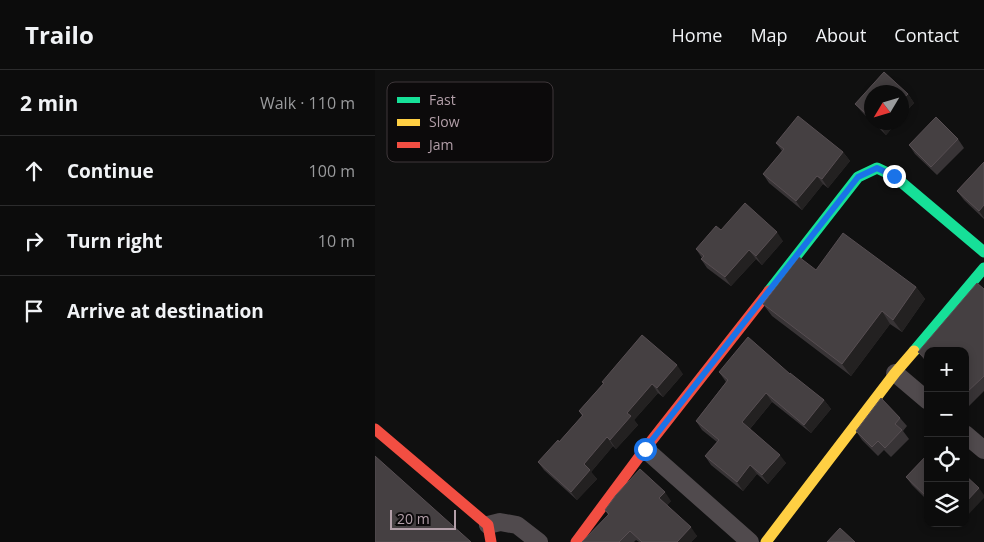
<!DOCTYPE html>
<html lang="en">
<head>
<meta charset="utf-8">
<style>
  body { margin:0; font-family:"Open Sans",sans-serif; background:#1a1a1a; color:#f1f3f6 }
  .controls { position:absolute; right:15px; bottom:15px; display:grid; overflow:hidden; border-radius:10px; box-shadow:0 2px 8px #0003 }
  .controls button { width:45px; height:45px; display:grid; place-items:center; padding:0; border:0; border-bottom:1px solid #2c2c2d; background:#0c0c0c; color:#f1f3f6; font:25px sans-serif }
  .compass { position:absolute; left:489px; top:15px; width:45px; height:45px; border-radius:50%; background:#0c0c0c; box-shadow:0 2px 8px #0003; rotate:232deg }
  .scale { position:absolute; left:15px; bottom:12px; width:66px; box-sizing:border-box; padding-left:5px; border:2px solid #b39fa9; border-top:0; font-size:14px; line-height:18px; white-space:nowrap; color:#b39fa9; -webkit-text-stroke:4px #0c0a0b; paint-order:stroke }
  .stop { position:absolute; width:15px; height:15px; margin:-11px; border:4px solid #1a73e8; border-radius:50%; background:#fff }
  .stop.end { background:#1a73e8; border-color:#fff; box-shadow:0 1px 5px #0008 }
  .list { margin:0; padding:0; list-style:none }
  h2 { display:flex; justify-content:space-between; align-items:center; height:65px; margin:0; padding:0 20px; font-size:21px }
  h2 small { font-size:16px; font-weight:400; color:#9a9b9d }
  .list li { display:grid; grid-template-columns:32px 1fr auto; gap:15px; align-items:center; box-sizing:border-box; height:70px; padding:0 20px; border-top:1px solid #2c2c2d }
  .list b { display:block; font-size:19px; white-space:nowrap }
  .list em { font-size:16px; font-style:normal; color:#9a9b9d }
  .icon { flex:none; width:28px; height:28px; fill:none; stroke:currentColor; stroke-width:2; stroke-linecap:round; stroke-linejoin:round }
  .map { position:relative; flex:none; width:609px; height:472px; overflow:hidden }
  header { display:flex; align-items:center; gap:30px; box-sizing:border-box; height:70px; padding:0 25px; background:#0c0c0c; border-bottom:1px solid #2c2c2d }
  header strong { font-size:24px }
  nav { display:flex; gap:28px; margin-inline-start:auto; font-size:18px }
  main { display:flex }
  aside { flex:1; background:#0c0c0c }
  .map>svg:first-child { display:block }
  .lines { fill:none; stroke-linecap:round; stroke-linejoin:round }
  .street { stroke:#504a4d; stroke-width:18 }
  .fast { stroke:#16e098; stroke-width:11 }
  .slow { stroke:#ffcf43; stroke-width:11 }
  .jam { stroke:#f24e42; stroke-width:11 }
  .wall { fill:#383436 }
  .shaded-wall { fill:#232121 }
  .building { fill:#454042; stroke:#574e52 }
  .route { stroke:#1a73e8; stroke-width:6 }
  .key { fill:#0c0a0b; stroke:#3e373a; stroke-width:1 }
  .key-label { font-size:14px; fill:#b39fa9 }
</style>
</head>
<body>
<header>
<strong>Trailo</strong>
<nav><a>Home</a><a>Map</a><a>About</a><a>Contact</a></nav>
</header>
<main>
<aside>
<h2>2 min<small>Walk · 110 m</small></h2>
<ul class="list">
<li><svg class="icon" aria-label="ahead" viewBox="0 0 24 24"><path d="M12 20V5M6 11l6-6 6 6"/></svg><div><b>Continue</b></div><em>100 m</em></li>
<li><svg class="icon" aria-label="right" viewBox="0 0 24 24"><path d="M7 20v-9h11M14 6l5 5-5 5"/></svg><div><b>Turn right</b></div><em>10 m</em></li>
<li><svg class="icon" aria-label="arrive" viewBox="0 0 24 24"><path d="M6 21V4h12l-3 4 3 4H6"/></svg><div><b>Arrive at destination</b></div></li>
</ul>
</aside>
<div class="map">
<svg width="609" height="472" viewBox="0 0 609 472">
  <rect width="100%" height="100%" fill="#101010"/>
  <g class="lines">
    <!-- street -->
    <g class="street">
      <polyline points="520,303 553,331"/>
      <polyline points="590,364 609,380"/>
      <polyline points="270,379 375,472"/>
      <polyline points="113,455 125,452 142,455 164,472"/>
    </g>
    <!-- fast -->
    <g class="fast">
      <polyline points="394,221 483,107 502,98 519,106 609,182"/>
      <polyline points="539,281 609,198"/>
    </g>
    <!-- slow -->
    <polyline class="slow" points="391,472 520,303 539,281"/>
    <!-- jam -->
    <g class="jam">
      <polyline points="0,359 113,455 116,472"/>
      <polyline points="201,472 270,379 394,221"/>
    </g>
  </g>
  <!-- wall -->
  <g class="wall">
    <polygon points="509,2 533,24 539,33 526,47 526,22 496,22 496,51 487,42 480,34"/>
    <polygon points="498,52 522,52 511,65"/>
    <polygon points="583,69 589,78 562,105 540,84 534,75"/>
    <polygon points="401,73 468,82 475,91 453,118 448,114 427,140 394,113 388,104 407,81"/>
    <polygon points="609,92 609,149 589,130 582,121"/>
    <polygon points="346,160 408,171 387,195 381,189 356,216 332,198 326,189 327,188 321,179"/>
    <polygon points="441,200 541,217 550,229 527,262 515,254 476,306 397,246 388,234"/>
    <polygon points="609,219 609,321 594,336 590,332 590,281 553,281 553,294 543,282"/>
    <polygon points="344,302 415,304 449,330 456,339 436,363 397,332 375,359 411,393 393,414 382,404 368,421 336,395 330,386 342,372 327,360 321,351 351,312"/>
    <polygon points="308,304 288,327 283,323 259,350 263,355 241,379 238,376 216,402 222,409 202,430 169,400 163,392 184,372 207,346 204,341 228,314 227,312"/>
    <polygon points="525,348 532,356 528,361 534,369 516,387 509,380 503,386 487,370 481,361"/>
    <polygon points="553,384 553,431 537,415 531,407"/>
    <polygon points="296,431 292,435 322,466 316,472 264,472 261,470 259,472 207,472 233,445 230,440"/>
  </g>
  <!-- shaded-wall -->
  <g class="shaded-wall">
    <polygon points="533,24 539,33 526,47 526,31"/>
    <polygon points="508,52 522,52 511,65 505,56"/>
    <polygon points="468,82 475,91 453,118 447,109"/>
    <polygon points="442,106 448,114 427,140 421,131"/>
    <polygon points="609,135 609,148 604,141"/>
    <polygon points="402,162 408,171 387,195 381,186"/>
    <polygon points="374,180 381,189 356,216 350,207"/>
    <polygon points="541,217 550,229 527,262 518,250"/>
    <polygon points="507,241 515,254 476,306 467,294"/>
    <polygon points="302,295 308,304 288,327 282,318"/>
    <polygon points="277,314 283,323 259,350 263,355 241,379 235,370 252,343"/>
    <polygon points="391,323 397,332 373,361 367,352"/>
    <polygon points="449,330 456,339 436,363 429,355"/>
    <polygon points="232,367 238,376 216,402 222,409 202,430 196,422 209,394"/>
    <polygon points="405,385 411,393 393,414 387,405"/>
    <polygon points="375,395 382,404 368,421 362,412"/>
    <polygon points="604,418 609,425 609,428 590,448 590,433"/>
    <polygon points="290,422 296,431 291,437 284,428"/>
    <polygon points="316,457 322,466 316,472 302,472"/>
  </g>
  <!-- building -->
  <g class="building">
    <polygon points="509,2 533,24 526,31 526,22 496,22 496,48 480,34"/>
    <polygon points="423,46 468,82 447,109 442,106 421,131 388,104 409,79 401,73"/>
    <polygon points="561,47 583,69 556,97 534,75"/>
    <polygon points="501,52 508,52 505,56"/>
    <polygon points="609,92 609,135 604,141 582,121"/>
    <polygon points="370,133 402,162 381,186 374,180 350,207 326,189 329,186 321,179 341,156 346,160"/>
    <polygon points="468,163 541,217 518,250 507,241 467,294 388,234 424,187 441,200"/>
    <polygon points="602,213 609,219 609,306 590,324 590,281 553,281 553,291 543,282"/>
    <polygon points="267,265 302,295 282,318 277,314 252,343 256,346 235,370 232,367 209,394 215,400 196,422 163,392 183,370 184,372 208,345 204,341 229,313 227,312"/>
    <polygon points="373,267 415,304 415,303 449,330 429,355 391,323 367,352 405,385 387,405 375,395 362,412 330,386 344,370 321,351 353,310 344,302"/>
    <polygon points="506,328 525,348 520,354 527,360 510,378 503,371 497,377 481,361"/>
    <polygon points="553,384 553,426 552,427 531,407"/>
    <polygon points="0,386 96,472 0,472"/>
    <polygon points="265,399 290,422 284,428 316,457 302,472 267,472 255,461 244,472 207,472 234,444 230,440 241,425"/>
    <polygon points="590,405 604,418 590,433"/>
    <polygon points="465,458 480,472 452,472"/>
  </g>
  <g class="lines">
    <!-- route -->
    <polyline class="route" points="270,379 483,107 502,98 519,106"/>
  </g>
  <!-- legend -->
  <rect x="12" y="12" width="166" height="80" rx="8" class="key"/>
  <rect x="22" y="27" width="23" height="6" fill="#16e098"/>
  <rect x="22" y="49" width="23" height="7" fill="#ffcf43"/>
  <rect x="22" y="72" width="23" height="6" fill="#f24e42"/>
  <g class="key-label">
    <text x="54" y="35">Fast</text>
    <text x="54" y="57">Slow</text>
    <text x="54" y="80">Jam</text>
  </g>
</svg>
<div class="controls">
<button>+</button>
<button>−</button>
<button><svg class="icon" aria-label="locate" viewBox="0 0 24 24"><circle cx="12" cy="12" r="6"/><path d="M12 2v4M12 18v4M2 12h4M18 12h4"/></svg></button>
<button><svg class="icon" aria-label="layers" viewBox="0 0 24 24"><path d="M12 4l9 5-9 5-9-5zM3 14l9 5 9-5"/></svg></button>
</div>
<svg class="compass" viewBox="-18 -18 36 36"><path d="M0-13l5 13h-10z" fill="#e53935"/><path d="M0 13l5-13h-10z" fill="#9a9b9d"/></svg>
<div class="scale">20 m</div>
<div class="stop" style="left:270px;top:379px"></div>
<div class="stop end" style="left:519px;top:106px"></div>
</div>
</main>
</body>
</html>
